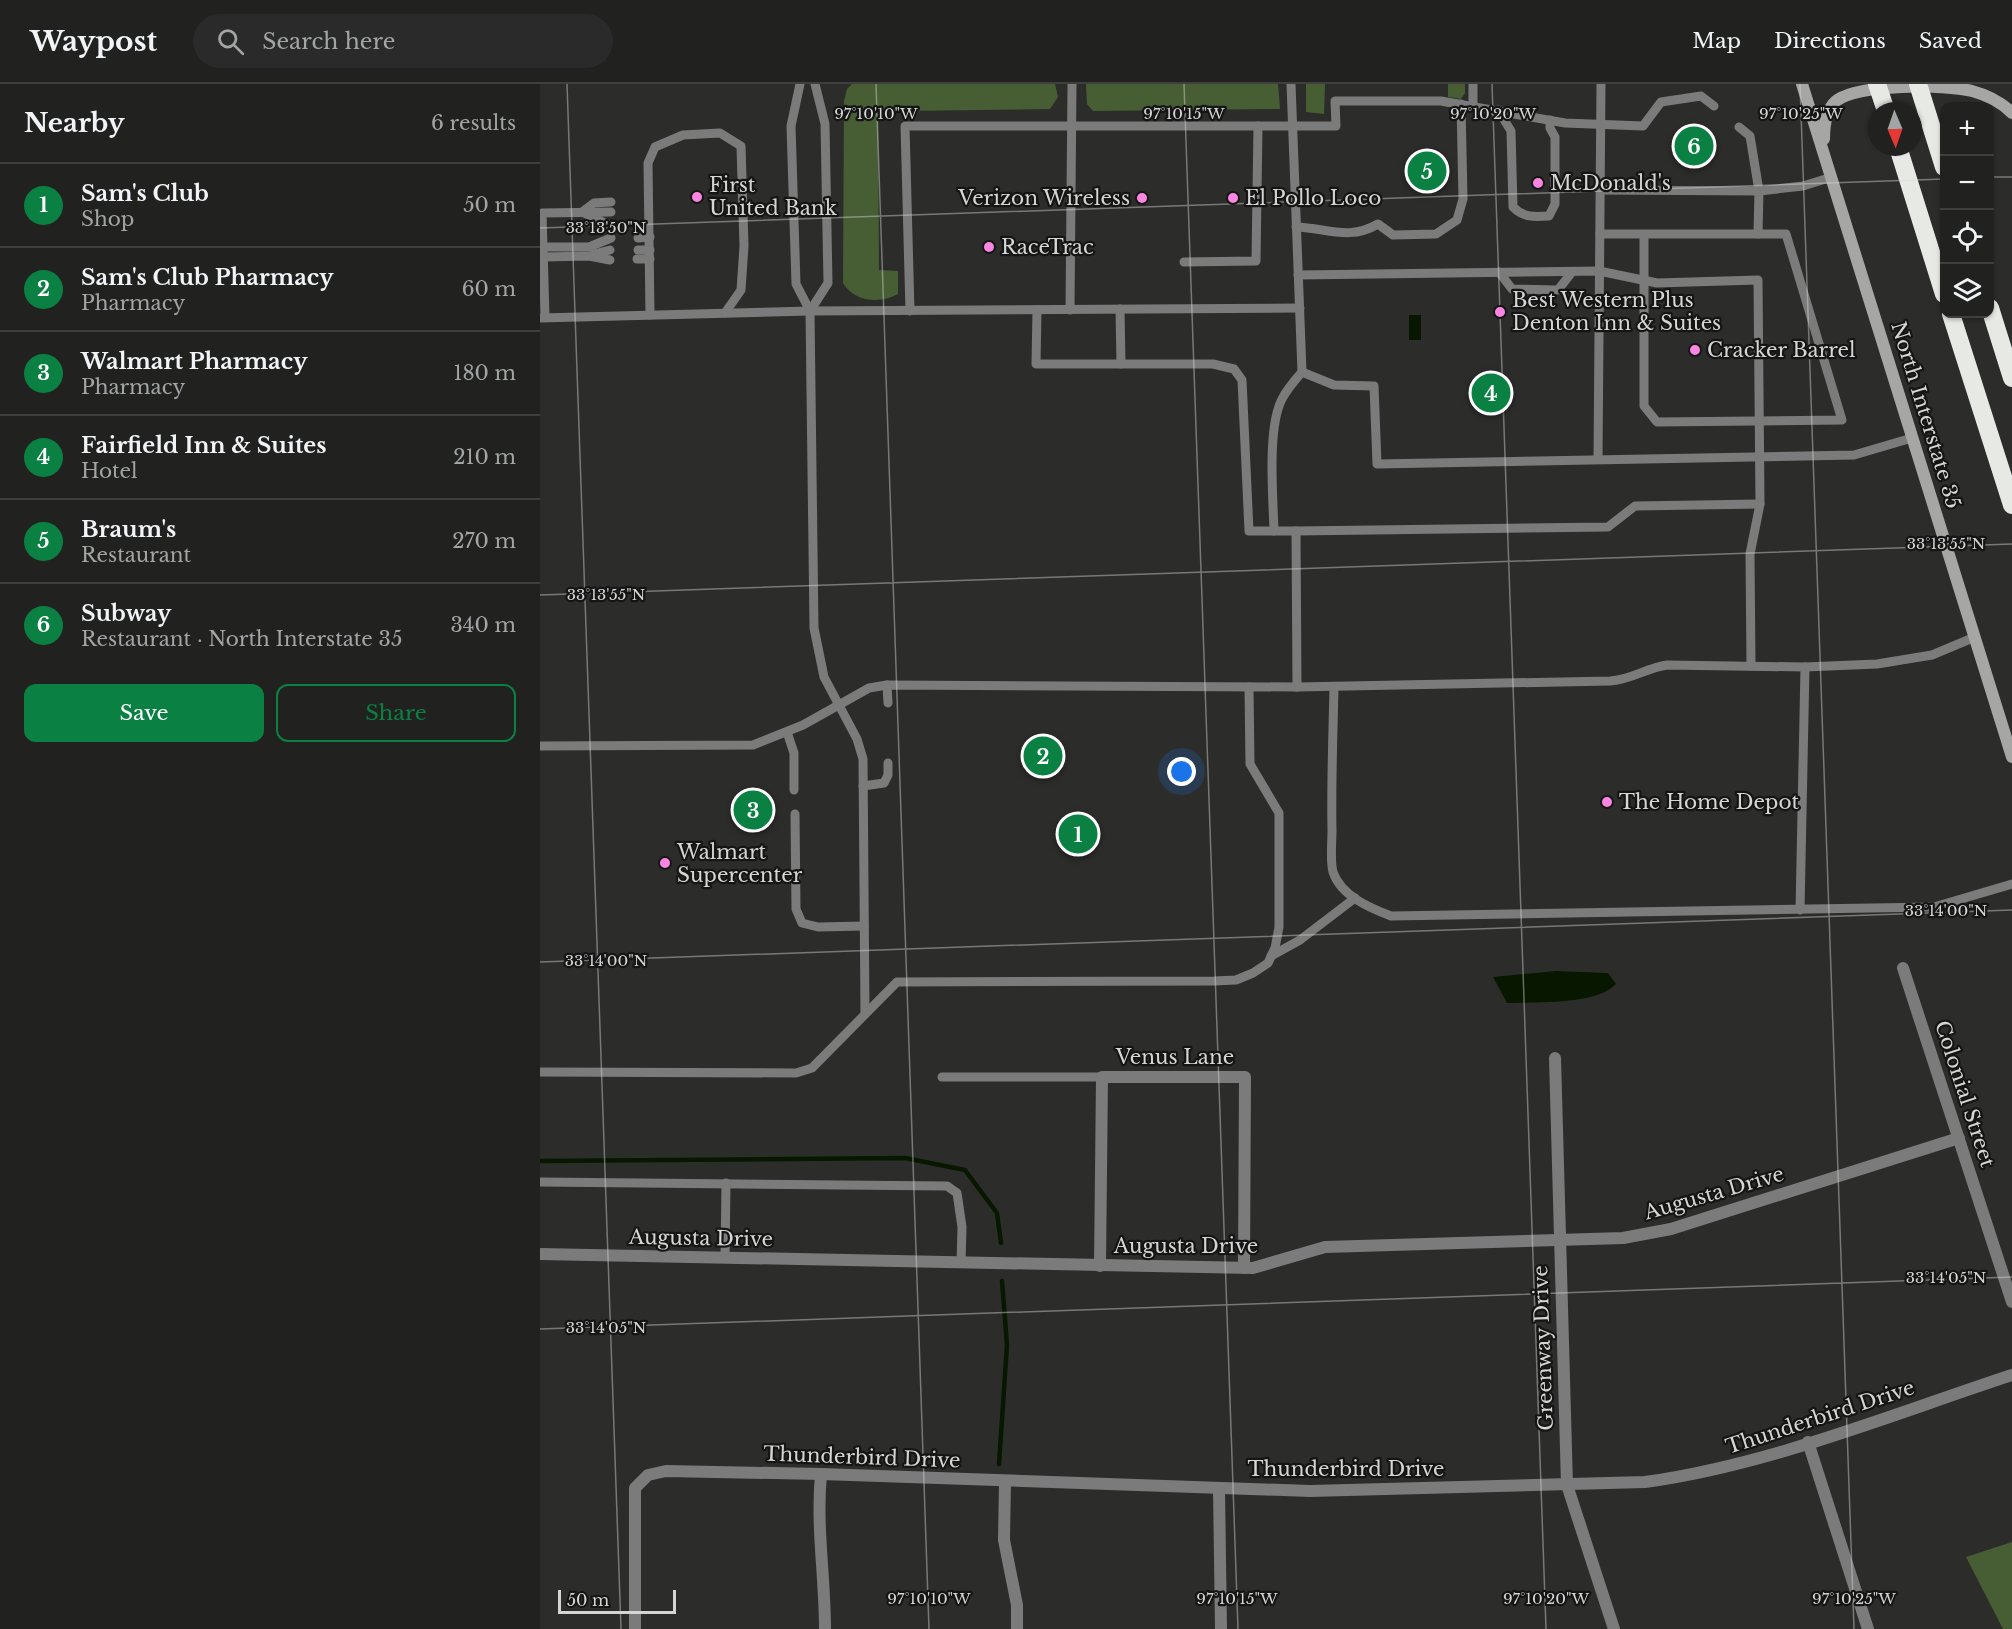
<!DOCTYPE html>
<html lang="en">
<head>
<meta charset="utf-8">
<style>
  body { margin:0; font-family:"Libre Baskerville",serif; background:#292a29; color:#f1f3f6 }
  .controls { position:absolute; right:18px; top:18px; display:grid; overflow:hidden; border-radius:12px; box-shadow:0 2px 4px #0004 }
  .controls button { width:54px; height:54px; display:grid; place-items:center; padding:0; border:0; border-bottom:2px solid #3e3f3e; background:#212220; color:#f1f3f6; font:30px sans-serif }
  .compass { position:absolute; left:1328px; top:18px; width:54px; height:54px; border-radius:50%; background:#212220; box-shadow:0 2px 4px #0004; rotate:178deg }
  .scale { position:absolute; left:18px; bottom:15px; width:118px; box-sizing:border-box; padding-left:6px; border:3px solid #d5d6d4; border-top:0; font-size:16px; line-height:21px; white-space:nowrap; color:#d5d6d4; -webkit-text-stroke:4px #141514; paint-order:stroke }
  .you { position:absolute; left:642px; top:688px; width:21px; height:21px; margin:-15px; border:4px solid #fff; border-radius:50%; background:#1a73e8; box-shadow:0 0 0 9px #1a73e833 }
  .badge { display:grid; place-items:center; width:39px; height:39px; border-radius:50%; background:#0b8043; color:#fff; font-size:20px; font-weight:700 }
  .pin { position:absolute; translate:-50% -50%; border:3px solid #fff; box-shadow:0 2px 6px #0006 }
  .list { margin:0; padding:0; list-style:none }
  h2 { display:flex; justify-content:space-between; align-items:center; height:78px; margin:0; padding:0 24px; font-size:26px }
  h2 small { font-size:20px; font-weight:400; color:#a2a4a5 }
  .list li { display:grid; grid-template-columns:39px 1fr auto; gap:18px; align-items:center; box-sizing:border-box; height:84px; padding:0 24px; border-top:2px solid #3e3f3e }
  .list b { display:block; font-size:22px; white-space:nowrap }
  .list p { margin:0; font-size:20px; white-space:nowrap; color:#a2a4a5 }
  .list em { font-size:20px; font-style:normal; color:#a2a4a5 }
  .actions { display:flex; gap:12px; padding:18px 24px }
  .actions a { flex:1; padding:14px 0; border:2px solid #0b8043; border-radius:12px; text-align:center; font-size:21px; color:#0b8043 }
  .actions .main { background:#0b8043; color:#fff }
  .icon { flex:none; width:33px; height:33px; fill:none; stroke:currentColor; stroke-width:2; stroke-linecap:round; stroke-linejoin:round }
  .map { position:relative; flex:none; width:1472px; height:1545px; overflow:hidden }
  header { display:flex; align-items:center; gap:36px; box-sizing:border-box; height:84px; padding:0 30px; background:#212220; border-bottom:2px solid #3e3f3e }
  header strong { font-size:28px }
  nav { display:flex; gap:33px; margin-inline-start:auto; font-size:21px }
  .search { width:420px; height:54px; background:#292a29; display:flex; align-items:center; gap:15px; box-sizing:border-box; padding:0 21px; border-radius:33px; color:#a2a4a5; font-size:22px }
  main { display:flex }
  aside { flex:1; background:#212220 }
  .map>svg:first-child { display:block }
  .green { fill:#475e34 }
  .water { fill:#081800 }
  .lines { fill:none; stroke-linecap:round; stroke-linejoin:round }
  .stream { stroke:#081800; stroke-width:4.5 }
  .service { stroke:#7a7b7a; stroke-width:9 }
  .minor { stroke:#7a7b7a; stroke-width:12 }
  .secondary { stroke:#a6a7a5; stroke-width:12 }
  .motorway { stroke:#e7e9e5; stroke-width:18 }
  .motorway-bridge { stroke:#e7e9e5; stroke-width:18 }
  .ticks { fill:none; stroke:#d5d6d4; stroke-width:1.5; stroke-opacity:0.45 }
  .poi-dot { fill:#fd86e2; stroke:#141514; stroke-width:2 }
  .labels { text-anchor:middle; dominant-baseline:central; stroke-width:4.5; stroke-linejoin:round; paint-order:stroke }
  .poi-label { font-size:20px; fill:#d5d6d4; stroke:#141514; text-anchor:start }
  .street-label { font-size:20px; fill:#d5d6d4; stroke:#141514 }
  .ticks-label { font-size:15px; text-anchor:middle; fill:#d5d6d4; stroke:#141514; stroke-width:4.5; stroke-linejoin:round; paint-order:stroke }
</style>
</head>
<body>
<header>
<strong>Waypost</strong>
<div class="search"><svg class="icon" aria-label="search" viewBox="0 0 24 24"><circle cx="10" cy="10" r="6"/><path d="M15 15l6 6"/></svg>Search here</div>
<nav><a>Map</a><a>Directions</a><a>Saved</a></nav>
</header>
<main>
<aside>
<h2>Nearby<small>6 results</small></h2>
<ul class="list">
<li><span class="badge">1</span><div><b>Sam's Club</b><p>Shop</p></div><em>50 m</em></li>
<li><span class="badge">2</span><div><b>Sam's Club Pharmacy</b><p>Pharmacy</p></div><em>60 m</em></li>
<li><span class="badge">3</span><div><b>Walmart Pharmacy</b><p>Pharmacy</p></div><em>180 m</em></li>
<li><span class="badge">4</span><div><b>Fairfield Inn &amp; Suites</b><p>Hotel</p></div><em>210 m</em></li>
<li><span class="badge">5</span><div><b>Braum's</b><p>Restaurant</p></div><em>270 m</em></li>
<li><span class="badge">6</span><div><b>Subway</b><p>Restaurant · North Interstate 35</p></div><em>340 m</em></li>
</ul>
<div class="actions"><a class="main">Save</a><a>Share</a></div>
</aside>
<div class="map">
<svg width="1472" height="1545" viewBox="0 0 1472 1545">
  <rect width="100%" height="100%" fill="#2c2d2b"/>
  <!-- green -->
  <g class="green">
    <path d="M 312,0 L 515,0 L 518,13 L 510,25 L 361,27 L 338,32 L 339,186 L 358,187 L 358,210 C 340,220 314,218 303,199 L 304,17 L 307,5 Z"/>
    <polygon points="546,0 738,0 740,25 553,27 547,20"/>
    <polygon points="766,0 785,0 784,30 766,28"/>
    <polygon points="908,0 925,0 925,9 921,15 908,13"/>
    <polygon points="1472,1458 1472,1545 1463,1545 1426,1473"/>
  </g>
  <!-- water -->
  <g class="water">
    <rect x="869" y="231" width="12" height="25"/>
    <path d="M 1016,887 L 1068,889 L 1076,900 C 1057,921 996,918 967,919 L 953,893 Z"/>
  </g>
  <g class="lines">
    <!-- stream -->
    <g class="stream">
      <polyline points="0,1077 365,1074 425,1086 457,1129 461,1159"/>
      <polyline points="459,1380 467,1261 462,1197"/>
    </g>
    <!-- service -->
    <g class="service">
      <polyline points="260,0 251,42 256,200 270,227 274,544 284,593 317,655 323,675 325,930"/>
      <polyline points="933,0 933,22"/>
      <path d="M 958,26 L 971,47 L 973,123 C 984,134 995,133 1009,132 L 1015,120 L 1015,53 L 1010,44 L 1010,36"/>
      <polyline points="1199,43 1210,52 1219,107 1218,150"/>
      <polyline points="1060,106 1219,107 1263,102 1292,93"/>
      <polyline points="71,142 42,128 54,119 71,118"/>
      <path d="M 756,143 C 787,144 809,157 838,140 L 853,151 L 896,150 L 917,136 L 923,115 L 921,20"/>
      <polyline points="1060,150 1246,150 1302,336 1117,338 1104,322 1104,150"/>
      <polyline points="98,154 110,153"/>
      <polyline points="3,163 49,163 71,154"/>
      <polyline points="98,166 110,166"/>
      <polyline points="54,170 70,166"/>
      <polyline points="3,173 49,172 70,176"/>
      <polyline points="97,175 110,175"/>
      <polyline points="644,178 716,177 718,42"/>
      <polyline points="959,188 972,205 1018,206 1032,188"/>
      <polyline points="758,191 1059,187 1117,199 1218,196 1220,420 1210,470 1211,582"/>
      <polyline points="580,225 581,280"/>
      <polyline points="497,226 496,280 673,280 694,285 702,296 709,447 756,447 757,603"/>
      <polyline points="530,226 532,0"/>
      <polyline points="270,227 288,199 285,40 275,0"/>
      <polyline points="370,227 365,42 796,42 795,17 901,17 1025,39 1103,42 1121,18 1161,12 1174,22"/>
      <polyline points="110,231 108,79 115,63 143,51 180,49 201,62 204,162 201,206 185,229"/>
      <polyline points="5,233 2,129 71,128"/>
      <polyline points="0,234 270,227 760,224"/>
      <polyline points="762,288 794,301 834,302 837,380 1314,371 1372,354"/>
      <polyline points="1058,375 1061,0"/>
      <path d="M 734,447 C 733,412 727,344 742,315 C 747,305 755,296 762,288 L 751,0"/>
      <polyline points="756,447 1068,443 1095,422 1220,420"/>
      <polyline points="347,601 348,619"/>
      <path d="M 794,603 C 793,651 791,699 792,747 C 792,759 790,777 793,788 C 801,812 830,824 851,832 L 1394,823 L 1472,800"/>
      <polyline points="247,648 254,669 254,706"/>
      <path d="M 0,662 L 213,661 L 263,641 L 329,604 L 347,601 L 757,603 L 1070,597 C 1091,596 1106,584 1127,581 L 1265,583 L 1337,580 L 1392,571 L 1435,553"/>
      <polyline points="323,702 344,699 348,691 348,679"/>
      <polyline points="255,730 256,825 262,839 278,843 324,842"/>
      <polyline points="1260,826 1265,583"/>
      <polyline points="731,872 760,856 815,814"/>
      <polyline points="0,988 256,989 272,984 357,898 674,897 696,896 713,889 728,879 735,864 739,843 739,729 710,680 709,603"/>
      <polyline points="402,993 562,993"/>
      <polyline points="0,1098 407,1102 417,1109 422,1143 421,1179"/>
      <polyline points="185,1174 186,1099"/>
    </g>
    <!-- minor -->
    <g class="minor">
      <polyline points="1363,884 1472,1218"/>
      <polyline points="1015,974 1027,1401 1074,1545"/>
      <polyline points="0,1170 713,1184 785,1163 1083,1154 1131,1145 1419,1054"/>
      <polyline points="560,1182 562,993 705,993 704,1184"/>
      <polyline points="1268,1358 1328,1545"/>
      <path d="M 281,1390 C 276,1442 285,1493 285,1545"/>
      <polyline points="465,1397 464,1456 477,1521 477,1545"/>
      <polyline points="679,1405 681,1545"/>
      <path d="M 95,1545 L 95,1404 L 108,1391 L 126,1387 L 281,1390 L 770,1407 L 1105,1398 C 1229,1381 1353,1330 1472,1291"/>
    </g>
    <!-- secondary -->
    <g class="secondary">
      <polyline points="1262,0 1472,673"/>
      <path d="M 1284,55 C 1284,42 1286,26 1296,17 C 1318,0 1404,0 1432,7 C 1447,11 1461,18 1472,29"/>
    </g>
    <!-- motorway -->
    <g class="motorway">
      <polyline points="1358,63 1404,210"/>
      <polyline points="1450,224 1472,294"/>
      <polyline points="1411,230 1472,421"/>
    </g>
    <!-- motorway-bridge -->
    <g class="motorway-bridge">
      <polyline points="1337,0 1346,27"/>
      <polyline points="1378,0 1404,83"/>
    </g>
  </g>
  <!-- ticks -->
  <path class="ticks" d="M 27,0 L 81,1545M 336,0 L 389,1545M 644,0 L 698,1545M 952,0 L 1006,1545M 1260,0 L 1314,1545M 1450,93 L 1472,93M 0,144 L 1404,95M 0,511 L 1472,460M 0,878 L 1472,826M 0,1245 L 1472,1193"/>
  <!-- markers -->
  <g class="poi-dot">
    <circle cx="998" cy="99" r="6"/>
    <circle cx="157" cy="113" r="6"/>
    <circle cx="602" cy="114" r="6"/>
    <circle cx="693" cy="114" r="6"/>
    <circle cx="449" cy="163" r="6"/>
    <circle cx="960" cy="228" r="6"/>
    <circle cx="1155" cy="266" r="6"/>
    <circle cx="1067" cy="718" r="6"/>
    <circle cx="125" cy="779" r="6"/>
  </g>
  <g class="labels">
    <!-- poi labels -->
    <g class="poi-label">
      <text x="1010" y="99">McDonald's</text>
      <text x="169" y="101">First<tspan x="169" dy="23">United Bank</tspan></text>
      <text x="590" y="114" text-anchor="end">Verizon Wireless</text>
      <text x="705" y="114">El Pollo Loco</text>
      <text x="461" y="163">RaceTrac</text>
      <text x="972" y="216">Best Western Plus<tspan x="972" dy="23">Denton Inn &amp; Suites</tspan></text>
      <text x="1167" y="266">Cracker Barrel</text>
      <text x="1079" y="718">The Home Depot</text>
      <text x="137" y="768">Walmart<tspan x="137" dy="23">Supercenter</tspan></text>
    </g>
    <!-- street labels -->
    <g class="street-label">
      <text transform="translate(1386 331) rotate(73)">North Interstate 35</text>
      <text x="635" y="973">Venus Lane</text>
      <text transform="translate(1425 1010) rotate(72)">Colonial Street</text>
      <text transform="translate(1174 1109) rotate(-16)">Augusta Drive</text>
      <text transform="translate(161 1154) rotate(1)">Augusta Drive</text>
      <text x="646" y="1162">Augusta Drive</text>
      <text transform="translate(1003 1264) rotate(-92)">Greenway Drive</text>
      <text transform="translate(1280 1333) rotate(-18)">Thunderbird Drive</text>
      <text transform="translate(322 1373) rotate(2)">Thunderbird Drive</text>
      <text x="806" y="1385">Thunderbird Drive</text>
    </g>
  </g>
  <g class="ticks-label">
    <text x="336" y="35">97°10'10"W</text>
    <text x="644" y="35">97°10'15"W</text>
    <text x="953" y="35">97°10'20"W</text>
    <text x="1261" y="35">97°10'25"W</text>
    <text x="66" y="149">33°13'50"N</text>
    <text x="1406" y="465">33°13'55"N</text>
    <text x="66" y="516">33°13'55"N</text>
    <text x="1406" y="832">33°14'00"N</text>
    <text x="66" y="882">33°14'00"N</text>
    <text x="1406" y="1199">33°14'05"N</text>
    <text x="66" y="1249">33°14'05"N</text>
    <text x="389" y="1520">97°10'10"W</text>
    <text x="697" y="1520">97°10'15"W</text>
    <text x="1006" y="1520">97°10'20"W</text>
    <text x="1314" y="1520">97°10'25"W</text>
  </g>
</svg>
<div class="controls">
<button>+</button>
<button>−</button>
<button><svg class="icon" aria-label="locate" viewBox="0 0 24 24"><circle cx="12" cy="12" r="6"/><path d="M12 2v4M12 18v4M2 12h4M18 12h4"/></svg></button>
<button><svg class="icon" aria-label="layers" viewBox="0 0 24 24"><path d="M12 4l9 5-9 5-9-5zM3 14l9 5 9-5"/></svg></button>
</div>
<svg class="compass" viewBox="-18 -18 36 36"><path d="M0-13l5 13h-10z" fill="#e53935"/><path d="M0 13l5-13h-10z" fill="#a2a4a5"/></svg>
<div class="scale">50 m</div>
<div class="you"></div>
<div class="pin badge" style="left:538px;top:750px">1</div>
<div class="pin badge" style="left:503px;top:672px">2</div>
<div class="pin badge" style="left:213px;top:726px">3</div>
<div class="pin badge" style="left:951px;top:309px">4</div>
<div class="pin badge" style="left:887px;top:87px">5</div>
<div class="pin badge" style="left:1154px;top:62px">6</div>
</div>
</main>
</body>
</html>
